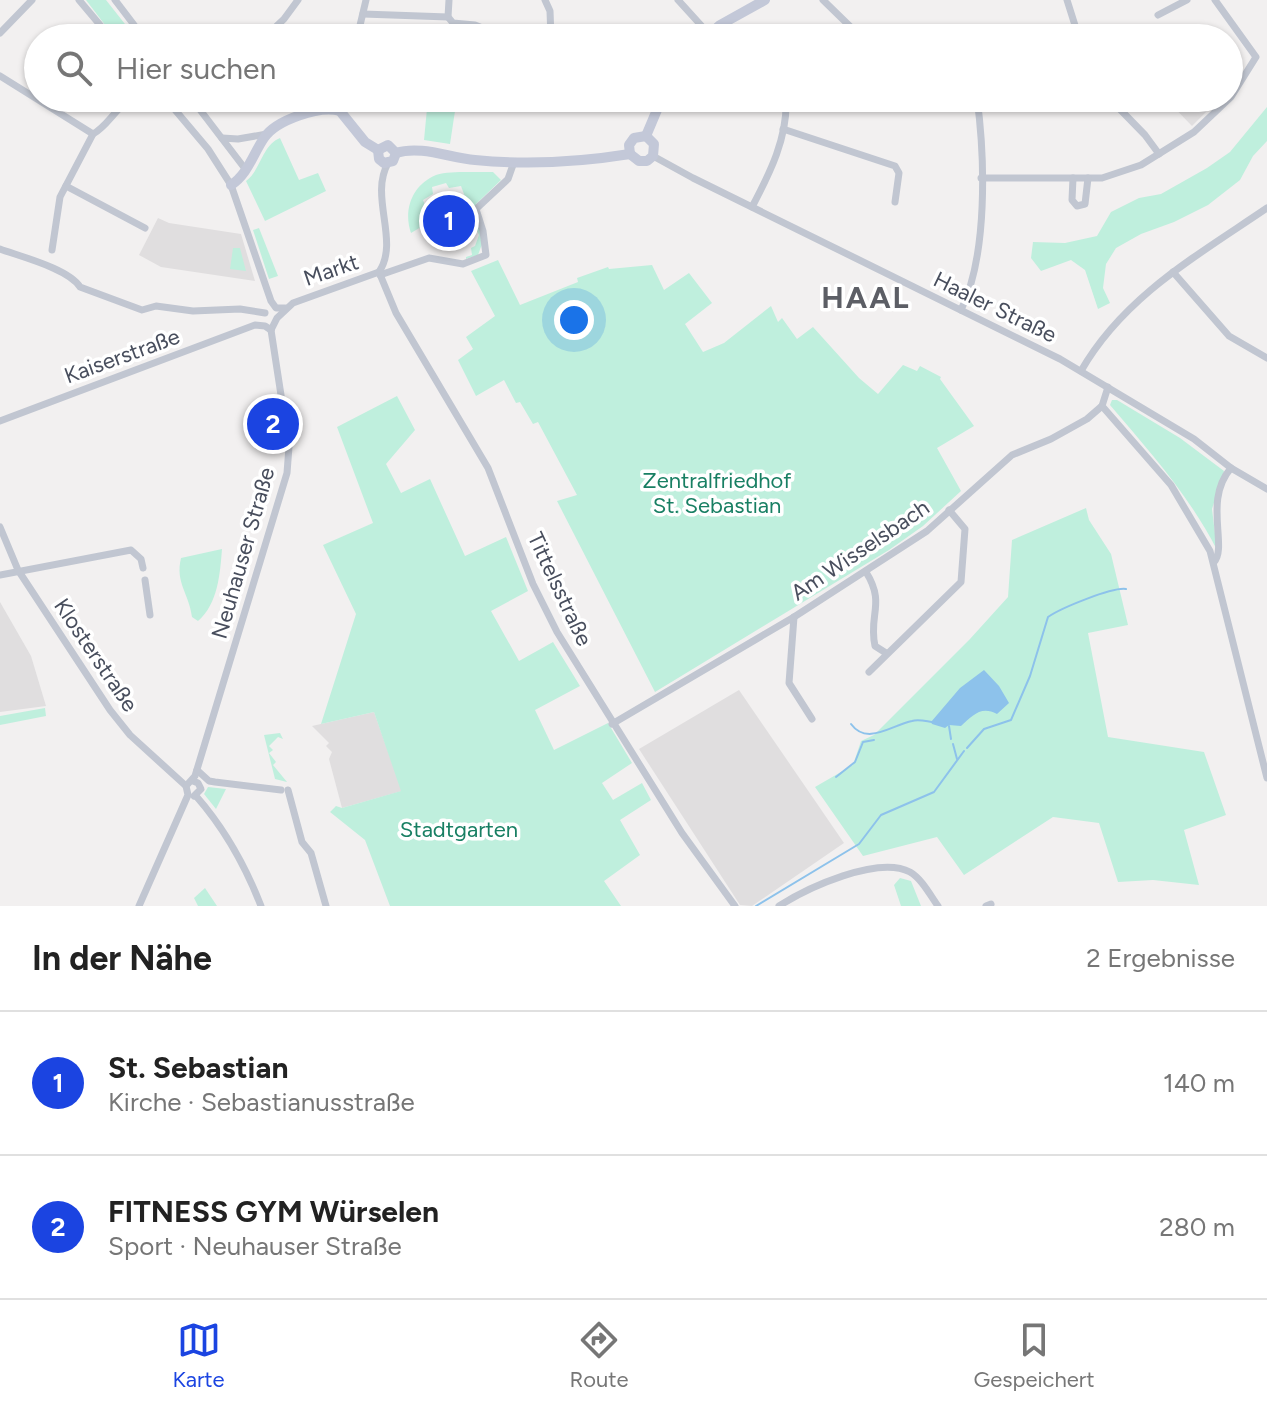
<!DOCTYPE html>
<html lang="de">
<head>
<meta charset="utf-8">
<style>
  body { margin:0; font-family:Figtree,sans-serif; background:#f2f2f2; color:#222 }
  .you { position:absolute; left:574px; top:320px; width:28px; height:28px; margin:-20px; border:6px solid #fff; border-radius:50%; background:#1a73e8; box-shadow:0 0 0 12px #1a73e833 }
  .badge { display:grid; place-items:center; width:52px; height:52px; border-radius:50%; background:#1b44e1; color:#fff; font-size:26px; font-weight:700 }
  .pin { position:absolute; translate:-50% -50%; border:4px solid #fff; box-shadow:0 2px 8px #0006 }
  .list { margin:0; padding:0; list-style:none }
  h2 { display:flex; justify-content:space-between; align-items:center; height:104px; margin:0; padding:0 32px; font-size:34px }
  h2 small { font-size:26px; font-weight:400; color:#767676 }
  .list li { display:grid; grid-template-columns:52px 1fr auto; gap:24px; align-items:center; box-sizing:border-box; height:144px; padding:0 32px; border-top:2px solid #e0e0e0 }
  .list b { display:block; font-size:30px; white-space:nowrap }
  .list p { margin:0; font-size:26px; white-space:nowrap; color:#767676 }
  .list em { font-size:26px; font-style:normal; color:#767676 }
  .icon { flex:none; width:44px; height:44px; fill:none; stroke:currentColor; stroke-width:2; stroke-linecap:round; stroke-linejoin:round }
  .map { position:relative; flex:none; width:1267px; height:906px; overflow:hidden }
  .search { position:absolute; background:#fff; box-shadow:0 2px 6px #0004; left:24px; right:24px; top:24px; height:88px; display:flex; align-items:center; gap:20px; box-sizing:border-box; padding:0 28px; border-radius:44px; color:#767676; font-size:30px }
  .sheet { height:392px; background:#fff }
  nav { display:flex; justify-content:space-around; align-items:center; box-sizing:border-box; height:112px; border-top:2px solid #e0e0e0; background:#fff; font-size:22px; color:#767676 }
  nav a { display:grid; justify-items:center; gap:4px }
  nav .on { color:#1b44e1 }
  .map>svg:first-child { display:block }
  .education { fill:#e0dedf }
  .green { fill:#bfefdd }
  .water { fill:#8dc2eb }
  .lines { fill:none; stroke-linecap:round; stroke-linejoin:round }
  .stream { stroke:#8dc2eb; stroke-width:2 }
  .street { stroke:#c1c6d1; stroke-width:7 }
  .secondary { stroke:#c3c8d8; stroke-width:10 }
  .labels { text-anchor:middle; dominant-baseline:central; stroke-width:7; stroke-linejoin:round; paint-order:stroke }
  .street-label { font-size:22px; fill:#484e5d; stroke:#fff }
  .park-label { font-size:22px; fill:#187f63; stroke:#fff }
  .district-label { font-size:30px; font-weight:bold; letter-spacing:2px; fill:#5c5e65; stroke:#fff }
</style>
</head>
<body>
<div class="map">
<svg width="1267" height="906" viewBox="0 0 1267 906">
  <rect width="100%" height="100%" fill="#f2f0f0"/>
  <!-- education -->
  <g class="education">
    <polygon points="1165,98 1220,98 1192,126"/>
    <polygon points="158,218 169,223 241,234 255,281 161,267 139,255"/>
    <polygon points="0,602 31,656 46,706 0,712"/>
    <polygon points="739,690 844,843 752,906 740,905 639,749"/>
    <polygon points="374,712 402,791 342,808 329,759 332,752 326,746 329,743 312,726"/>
  </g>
  <!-- green -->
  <g class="green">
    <polygon points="86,0 106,0 136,38 115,38"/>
    <polygon points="428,98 453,98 455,111 450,144 424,140"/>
    <polygon points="1267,107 1267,141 1253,156 1240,180 1208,205 1174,222 1141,234 1116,248 1106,264 1103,288 1110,303 1098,309 1085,270 1071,260 1041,271 1031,258 1033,242 1065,243 1097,236 1111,212 1139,198 1161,194 1207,168 1230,152"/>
    <path d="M 280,138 L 299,180 L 318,173 L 326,191 L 265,221 L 246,181 C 261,170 262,145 280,138 Z"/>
    <path d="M 467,172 L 493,172 L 501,180 L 476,204 L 481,231 L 482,244 L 478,255 L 466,259 L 466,257 L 472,255 L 471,248 L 475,246 L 479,235 L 475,226 L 469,228 L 466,218 L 471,213 L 461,186 L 449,188 L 446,183 L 432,187 L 433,194 L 423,200 L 431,221 L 411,233 C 403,210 412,185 436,175 C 445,172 457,172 467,172 Z"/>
    <polygon points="259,228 278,276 269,279 253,230"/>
    <polygon points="233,248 240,248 246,271 230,269"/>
    <polygon points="498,260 520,305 578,282 577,278 608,267 609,269 652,265 664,290 689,273 712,303 685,324 703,352 724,343 771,306 778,322 782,318 797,339 813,327 859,378 878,394 903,365 917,371 920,366 941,377 940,379 974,426 937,448 961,491 923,526 889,550 655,692 557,501 577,495 538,422 533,424 520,402 516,403 504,380 476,396 458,360 473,349 466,337 495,316 471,271"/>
    <polygon points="397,396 415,430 386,464 401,493 430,479 465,556 506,537 528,591 491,611 519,661 553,642 580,686 535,710 554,750 608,723 632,763 602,783 613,800 642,783 651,800 620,820 640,855 604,881 621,906 390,906 365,840 330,812 336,806 342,808 401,791 374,712 321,724 356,614 323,545 373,523 337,427"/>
    <path d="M 1112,400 L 1117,400 L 1180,438 L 1224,471 L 1212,509 L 1217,550 C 1189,495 1149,451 1110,405 Z"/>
    <polygon points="1086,508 1089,520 1111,554 1128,625 1088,633 1108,737 1204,752 1226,815 1184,830 1199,885 1153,880 1118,882 1099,823 1053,817 964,875 937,837 863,856 815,787 853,765 861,741 874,735 970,639 1008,597 1012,540"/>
    <path d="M 222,549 C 220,574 218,604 198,621 L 192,617 C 189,593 175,583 181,558 Z"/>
    <polygon points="45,708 46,716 0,725 0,716"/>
    <polygon points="280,733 283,739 278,737 269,746 273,750 269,753 276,762 273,765 287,782 275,779 264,735"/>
    <polygon points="208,787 226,789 216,809 204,794"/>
    <polygon points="900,878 911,881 921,906 901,906 894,885"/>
    <polygon points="205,888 217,906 198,906 194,898"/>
  </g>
  <!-- water -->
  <path class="water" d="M 984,670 L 999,686 L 1009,703 L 997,714 C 981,705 972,716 961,726 L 949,725 L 945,728 L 932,724 L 931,722 L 960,688 Z"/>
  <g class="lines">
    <!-- stream -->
    <g class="stream">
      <path d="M 851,724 C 867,746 892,725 912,721 C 918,719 925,721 932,722"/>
      <polyline points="949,726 951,739"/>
      <polyline points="953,744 957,759"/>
      <path d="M 967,748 L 984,729 L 1011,720 L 1030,676 L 1048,617 C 1061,608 1112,587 1126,589"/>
      <polyline points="836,777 855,762 863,742 874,740"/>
      <polyline points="756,906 859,844 881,815 934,792 964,751"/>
    </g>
    <!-- street -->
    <g class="street">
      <polyline points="79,0 111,38"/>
      <polyline points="115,0 144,38"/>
      <polyline points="449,0 448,17 453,23 475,25 485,29 551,31"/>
      <polyline points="545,0 550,11 551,38"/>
      <polyline points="678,0 708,33"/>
      <polyline points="823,0 862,38"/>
      <polyline points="1067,0 1079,38"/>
      <polyline points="363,14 448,17"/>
      <polyline points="1158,15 1187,0"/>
      <polyline points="0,33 32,0"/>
      <polyline points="264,38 284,19 298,0"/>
      <polyline points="357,38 366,0"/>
      <polyline points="0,76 93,134"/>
      <polyline points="165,98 208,149 231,185 271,301 276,308 285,308"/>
      <polyline points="191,98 246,170"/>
      <polyline points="1109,98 1145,135 1159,154"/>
      <polyline points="340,111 346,98"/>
      <polyline points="783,129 895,166 899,173 895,202"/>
      <polyline points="222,138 238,139 267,134"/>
      <polyline points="653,156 693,178 1060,359 1194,439 1231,468 1267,489"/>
      <polyline points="981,178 1102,178 1141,165 1194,132 1231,97 1256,57 1215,0"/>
      <polyline points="1073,178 1072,200 1077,206 1085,204 1088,178"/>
      <polyline points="66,186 145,228"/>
      <path d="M 752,207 C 770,173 788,137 786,98"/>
      <path d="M 0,249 C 22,257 69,269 80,287 L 142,310 L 156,306 L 193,311 L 240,309 L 265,313"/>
      <path d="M 52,250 L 60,197 L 93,134 C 109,125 116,106 134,98"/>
      <polyline points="379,272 396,313 488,468 533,584 557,632 682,833 735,906"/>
      <polyline points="1173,272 1229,336 1267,358"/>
      <polyline points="380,275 429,258 463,264 486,255 483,231 476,209 508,179 514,162"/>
      <path d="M 961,310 C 988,255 985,158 977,98"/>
      <path d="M 271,330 L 277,318 L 293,303 L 379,272 C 400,241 369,197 388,163"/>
      <path d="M 1081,371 C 1124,296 1198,255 1267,208"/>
      <polyline points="1102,406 1171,485 1210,551 1267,778"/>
      <polyline points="0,421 255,325 265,326 271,330"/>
      <polyline points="0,527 18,570 110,710 130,735 186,786"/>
      <path d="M 1214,562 C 1228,547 1203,500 1231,468"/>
      <path d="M 866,572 C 886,604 868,615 875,646 L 886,653"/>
      <polyline points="0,575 131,550 141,559 143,568"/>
      <polyline points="145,580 150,615"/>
      <polyline points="794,617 789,683 812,719"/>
      <polyline points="869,672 961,582 965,529 949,510"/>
      <polyline points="612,724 794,617 927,531 1012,455 1051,439 1087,419 1102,406 1108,387"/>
      <polyline points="197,770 209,781 215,782 281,790"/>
      <polyline points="193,781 198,783 201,789 194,796"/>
      <polyline points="288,790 302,842 311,853 326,906"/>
      <path d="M 196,796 C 225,829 245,865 261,906"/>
      <polyline points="139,906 188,795 186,786 195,776 287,473 289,447 271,330"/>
      <path d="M 779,906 C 807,888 878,855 910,872 C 922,879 930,895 938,906"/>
      <polyline points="986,906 991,904"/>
    </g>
    <!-- secondary -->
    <g class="secondary">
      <polyline points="705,38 720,25 765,0"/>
      <polyline points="646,136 662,98"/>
      <polyline points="378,150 379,159 384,163 393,161 396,153"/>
      <polyline points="378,150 388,145 396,153"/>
      <path d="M 396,153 C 421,145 450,158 475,160 C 525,165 580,162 630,154"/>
      <polyline points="630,154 639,161 647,161 653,156 654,144 646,136"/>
      <polyline points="630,154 629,145 634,138 646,136"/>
      <path d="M 231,185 C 248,174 253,154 264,138 C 276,120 320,105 340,111 L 365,142 L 378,150"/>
    </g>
  </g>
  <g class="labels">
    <!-- street labels -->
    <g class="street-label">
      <text transform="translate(331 270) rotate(-19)">Markt</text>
      <text transform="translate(995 307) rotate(26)">Haaler Straße</text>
      <text transform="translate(122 356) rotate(-20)">Kaiserstraße</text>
      <text transform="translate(860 550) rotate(-34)">Am Wisselsbach</text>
      <text transform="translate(243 553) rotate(-74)">Neuhauser Straße</text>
      <text transform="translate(560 589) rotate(65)">Tittelsstraße</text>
      <text transform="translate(96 655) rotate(56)">Klosterstraße</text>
    </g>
    <!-- park labels -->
    <g class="park-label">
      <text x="717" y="480">Zentralfriedhof<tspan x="717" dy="25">St. Sebastian</tspan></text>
      <text x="459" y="829">Stadtgarten</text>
    </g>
    <!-- district labels -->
    <g class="district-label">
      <text x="866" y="297">HAAL</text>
    </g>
  </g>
</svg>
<div class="you"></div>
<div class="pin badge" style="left:449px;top:221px">1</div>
<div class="pin badge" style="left:273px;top:424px">2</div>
<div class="search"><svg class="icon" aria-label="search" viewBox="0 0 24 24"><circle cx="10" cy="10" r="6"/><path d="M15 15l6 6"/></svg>Hier suchen</div>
</div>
<section class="sheet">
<h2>In der Nähe<small>2 Ergebnisse</small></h2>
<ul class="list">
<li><span class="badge">1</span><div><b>St. Sebastian</b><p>Kirche · Sebastianusstraße</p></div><em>140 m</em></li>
<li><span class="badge">2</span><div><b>FITNESS GYM Würselen</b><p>Sport · Neuhauser Straße</p></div><em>280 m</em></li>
</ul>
</section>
<nav>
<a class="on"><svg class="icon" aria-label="map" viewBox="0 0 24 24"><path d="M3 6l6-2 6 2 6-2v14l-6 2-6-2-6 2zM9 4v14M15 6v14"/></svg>Karte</a>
<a><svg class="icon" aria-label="directions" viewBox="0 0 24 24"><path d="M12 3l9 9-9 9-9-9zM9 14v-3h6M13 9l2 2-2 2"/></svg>Route</a>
<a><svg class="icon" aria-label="saved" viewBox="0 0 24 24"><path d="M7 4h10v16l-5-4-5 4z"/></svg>Gespeichert</a>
</nav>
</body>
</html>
